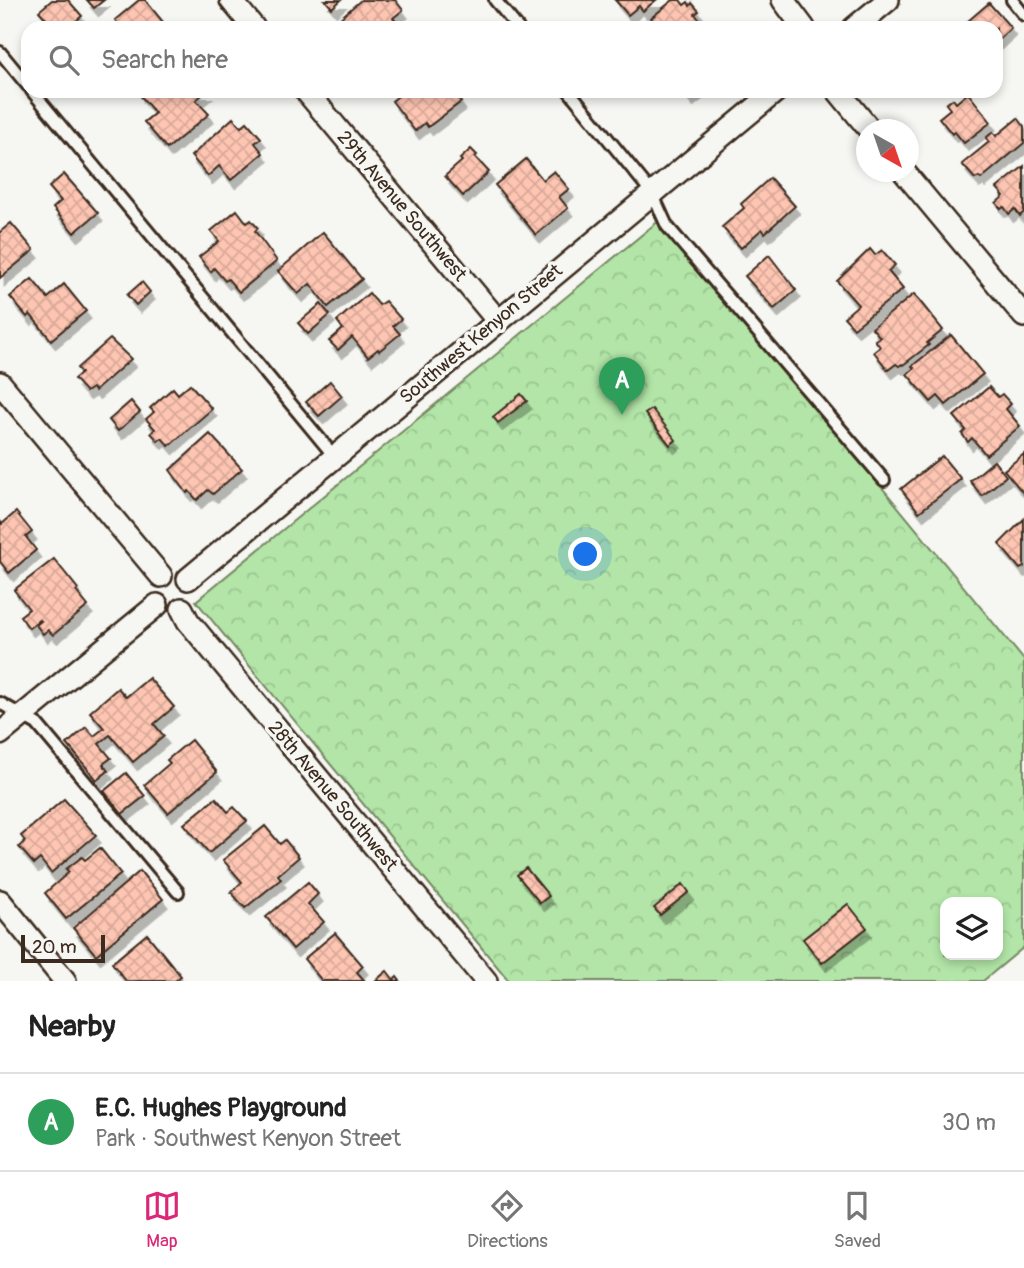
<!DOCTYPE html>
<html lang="en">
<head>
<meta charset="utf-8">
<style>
  body { margin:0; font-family:Pangolin,sans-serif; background:#f2f2f2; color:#222 }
  .controls { position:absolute; right:21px; bottom:21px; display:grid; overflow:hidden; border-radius:14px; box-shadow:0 4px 10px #0003 }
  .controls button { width:63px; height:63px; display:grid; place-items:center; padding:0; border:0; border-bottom:2px solid #e0e0e0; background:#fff; color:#222; font:35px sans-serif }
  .compass { position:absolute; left:856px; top:119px; width:63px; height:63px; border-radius:50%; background:#fff; box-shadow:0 4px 10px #0003; rotate:140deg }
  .scale { position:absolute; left:21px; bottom:18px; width:84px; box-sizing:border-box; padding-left:7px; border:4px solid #3b2a1e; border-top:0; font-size:19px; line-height:24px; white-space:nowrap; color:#3b2a1e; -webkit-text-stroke:5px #f6f6f2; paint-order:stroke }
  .you { position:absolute; left:586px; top:555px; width:24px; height:24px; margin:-18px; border:5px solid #fff; border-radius:50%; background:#1a73e8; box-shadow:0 0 0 10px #1a73e833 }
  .badge { display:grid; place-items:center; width:46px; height:46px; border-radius:50%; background:#db2777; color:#fff; font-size:23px; font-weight:700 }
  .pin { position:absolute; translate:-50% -58px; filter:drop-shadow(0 2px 4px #0008) }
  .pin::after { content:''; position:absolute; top:37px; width:24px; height:21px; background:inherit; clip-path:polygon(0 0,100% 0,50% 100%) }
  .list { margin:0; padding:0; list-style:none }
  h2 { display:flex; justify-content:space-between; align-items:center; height:91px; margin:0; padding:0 28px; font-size:30px }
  h2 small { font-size:23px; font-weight:400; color:#767676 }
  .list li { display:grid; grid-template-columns:46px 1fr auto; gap:21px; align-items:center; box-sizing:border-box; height:98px; padding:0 28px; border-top:2px solid #e0e0e0 }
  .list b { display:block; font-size:26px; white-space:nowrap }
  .list p { margin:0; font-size:23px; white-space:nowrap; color:#767676 }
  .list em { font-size:23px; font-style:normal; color:#767676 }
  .icon { flex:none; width:38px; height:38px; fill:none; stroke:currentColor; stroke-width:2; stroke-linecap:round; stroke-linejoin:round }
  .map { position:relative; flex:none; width:1024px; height:981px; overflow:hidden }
  .search { position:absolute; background:#fff; box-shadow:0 4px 10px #0003; left:21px; right:21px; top:21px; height:77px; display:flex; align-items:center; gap:18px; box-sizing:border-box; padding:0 24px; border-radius:21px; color:#767676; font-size:26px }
  .sheet { height:189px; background:#fff }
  nav { display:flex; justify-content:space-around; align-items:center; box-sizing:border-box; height:98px; border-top:2px solid #e0e0e0; background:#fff; font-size:19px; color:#767676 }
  nav a { display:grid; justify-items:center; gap:4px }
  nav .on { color:#db2777 }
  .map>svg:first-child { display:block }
  .park { fill:url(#park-crowns); stroke:#768862; stroke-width:2; fill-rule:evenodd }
  .building { fill:url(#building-cross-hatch); stroke:#3b2a1e; stroke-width:2; filter:url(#shadow) }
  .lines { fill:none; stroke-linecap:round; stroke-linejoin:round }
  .lane-casing { stroke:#3b2a1e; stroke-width:16 }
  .street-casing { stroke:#3b2a1e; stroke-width:26 }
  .lane { stroke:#f6f6f2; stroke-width:10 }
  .street { stroke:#f6f6f2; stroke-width:21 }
  .labels { text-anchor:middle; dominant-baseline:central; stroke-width:7; stroke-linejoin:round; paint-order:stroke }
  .street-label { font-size:19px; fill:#3b2a1e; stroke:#f6f6f2 }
</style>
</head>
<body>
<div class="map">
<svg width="1024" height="981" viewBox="0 0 1024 981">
  <defs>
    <pattern id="park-crowns" width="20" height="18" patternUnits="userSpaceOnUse" patternTransform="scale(1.75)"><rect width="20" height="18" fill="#b2e5a7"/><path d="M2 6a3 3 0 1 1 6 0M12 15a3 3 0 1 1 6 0" fill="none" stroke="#9ac58f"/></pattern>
    <pattern id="building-cross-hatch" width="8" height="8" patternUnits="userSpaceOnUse" patternTransform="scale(1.75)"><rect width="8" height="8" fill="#fdc5b2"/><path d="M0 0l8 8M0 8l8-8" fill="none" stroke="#daa999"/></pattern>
    <filter id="shadow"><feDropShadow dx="4.5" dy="8" stdDeviation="0" flood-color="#0004"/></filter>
  </defs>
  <rect width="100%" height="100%" fill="#f6f6f2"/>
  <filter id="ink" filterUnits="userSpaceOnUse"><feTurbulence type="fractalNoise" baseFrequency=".0143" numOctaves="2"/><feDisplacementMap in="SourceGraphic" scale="14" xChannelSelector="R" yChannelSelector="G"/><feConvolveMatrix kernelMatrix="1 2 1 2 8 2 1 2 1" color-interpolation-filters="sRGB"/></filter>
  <g filter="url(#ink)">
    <!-- park -->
    <path class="park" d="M 661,219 L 1024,660 L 1024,947 L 983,981 L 509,981 L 196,601 ZM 945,902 L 998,902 L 998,955 L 945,955 Z"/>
    <!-- building -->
    <g class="building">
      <polygon points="52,0 68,0 82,16 68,28 54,28 39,11"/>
      <polygon points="87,0 104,0 94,8"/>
      <polygon points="139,0 145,0 168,28 112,28 118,24 115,20"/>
      <polygon points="325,0 341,0 332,8"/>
      <polygon points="361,0 395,0 403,10 393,18 402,28 345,28 338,20"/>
      <polygon points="615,0 656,0 643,11 639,6 628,15"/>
      <polygon points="673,0 680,0 684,5 688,2 690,6 692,3 699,11 695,14 702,23 696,28 659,28 651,18"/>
      <polygon points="989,3 1011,28 996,42 996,28 960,28"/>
      <polygon points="142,91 207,91 196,100 209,114 167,149 144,122 155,113 139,94"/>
      <polygon points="400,91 453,91 461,102 428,127 425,123 415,131 392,101 402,93"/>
      <polygon points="683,91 698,91 689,98"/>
      <polygon points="968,93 991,122 964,143 955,132 952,134 939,118 950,109 946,104 953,99 956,103"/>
      <polygon points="233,118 241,127 247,122 261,138 255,143 263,153 231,180 219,166 208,176 191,156"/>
      <polygon points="1018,118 1024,126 1024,143 981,179 979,177 975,179 962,164 989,142 986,138 993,132 996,136"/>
      <polygon points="471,149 477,155 475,157 489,172 463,196 445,176 462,161 460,159"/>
      <polygon points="526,159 543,180 554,171 569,189 559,197 568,208 536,235 495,185"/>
      <polygon points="1024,166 1024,212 1020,216 1015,209 1009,214 1004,207 1001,209 996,203 1004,196 997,188"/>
      <polygon points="64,174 98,213 74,233 53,208 61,201 49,187"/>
      <polygon points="770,178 795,206 765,233 762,229 741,248 722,227 744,208 741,204"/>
      <polygon points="237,210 247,223 251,220 258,228 255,231 277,261 239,292 228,279 225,281 214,268 211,272 199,257 219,241 211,231"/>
      <polygon points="11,223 34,250 0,278 0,232"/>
      <polygon points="323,232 362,279 328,307 310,284 298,294 278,271"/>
      <polygon points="870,249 875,255 882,250 895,265 888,271 903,289 854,328 844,317 858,305 837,281"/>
      <polygon points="769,255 796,290 774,309 745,276"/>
      <polygon points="32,279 48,298 64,284 86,311 51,340 30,314 27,317 10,297"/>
      <polygon points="142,282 150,292 136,305 127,295"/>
      <polygon points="369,293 379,305 385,301 401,319 393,326 400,334 379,351 378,349 368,357 352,337 338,350 329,341 343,329 337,321"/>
      <polygon points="914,294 943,330 927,343 929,345 903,365 902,364 899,366 896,364 888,370 874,352 880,347 875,340 880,337 872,328"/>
      <polygon points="321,304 330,315 308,334 298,323"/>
      <polygon points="951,335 983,374 946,405 938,396 931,402 907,374 914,368 912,366"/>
      <polygon points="110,339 131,359 95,391 92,388 86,392 74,379 81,373 77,368"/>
      <polygon points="330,381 342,396 319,416 306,402"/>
      <polygon points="190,384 212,409 169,446 162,438 158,441 151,433 155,429 146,419 154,412 150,408 173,388 178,394"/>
      <polygon points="989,387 998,397 1002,394 1011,404 1006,409 1020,426 986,455 972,438 968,442 962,434 966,430 954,416"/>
      <polygon points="521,394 527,401 498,423 493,417"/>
      <polygon points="131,401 140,412 118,431 109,420"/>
      <polygon points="652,409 676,440 670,445 645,414"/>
      <polygon points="210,434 242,469 213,494 208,490 197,500 189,491 187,493 170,470"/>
      <polygon points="1024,454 1024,494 1004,470"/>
      <polygon points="942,456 961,479 919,512 901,489"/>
      <polygon points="994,461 1006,476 982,496 970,481"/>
      <polygon points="16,512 32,532 26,537 36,550 9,573 0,562 0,521 2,524"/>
      <polygon points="1024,519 1024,567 1020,569 999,544"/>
      <polygon points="54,559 78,589 76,591 88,606 53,635 48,630 43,634 36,625 41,621 39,620 29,628 20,616 29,609 14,590"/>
      <polygon points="149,678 174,707 154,724 164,736 133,762 110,735 99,744 111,758 103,764 108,771 97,780 67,744 86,727 94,736 104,728 90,712 118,688 126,697"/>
      <polygon points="191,740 217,772 168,813 144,785 170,763 167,760"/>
      <polygon points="126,773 145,796 122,814 104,791"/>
      <polygon points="216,798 228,812 234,807 247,821 209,853 184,824"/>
      <polygon points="64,799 96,835 51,873 40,859 34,864 19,847 25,841 21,836"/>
      <polygon points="265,826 280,844 285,840 299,857 278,875 281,879 245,908 231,892 242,882 223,860"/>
      <polygon points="100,848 121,874 66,919 45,893 69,872 66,869 82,857 85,860"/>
      <polygon points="526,868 549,896 540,903 517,875"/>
      <polygon points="140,871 163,899 96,955 73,928"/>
      <polygon points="308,882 318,894 308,904 324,922 293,949 266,917"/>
      <polygon points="683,884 689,892 660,915 654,908"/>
      <polygon points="848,904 867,928 822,963 803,939"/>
      <polygon points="335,933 363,966 357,972 365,981 322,981 304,959"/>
      <polygon points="147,934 181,976 175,981 126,981 112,963"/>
      <polygon points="387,971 394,980 397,977 400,981 375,981"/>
    </g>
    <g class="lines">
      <defs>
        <g id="lane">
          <polyline points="495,0 518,28"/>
          <polyline points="1012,0 1024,15"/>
          <polyline points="0,52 28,86"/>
          <polyline points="32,91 334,456"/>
          <polyline points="569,91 652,193 667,226 884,480"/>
          <polyline points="0,703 37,724 178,892"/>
        </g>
        <g id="street">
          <polyline points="231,0 254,28"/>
          <polyline points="783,0 804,28"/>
          <polyline points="854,28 888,0"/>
          <polyline points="306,91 498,321"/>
          <polyline points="838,91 870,130"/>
          <polyline points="904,172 1024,316"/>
          <polyline points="0,383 161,576"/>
          <polyline points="188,579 776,91"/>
          <polyline points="182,609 188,621 486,981"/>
          <polyline points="0,734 157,605"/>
          <polyline points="0,901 65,981"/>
        </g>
      </defs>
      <!-- lane casing -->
      <use href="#lane" class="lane-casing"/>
      <!-- street casing -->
      <use href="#street" class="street-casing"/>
      <!-- lane -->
      <use href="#lane" class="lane"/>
      <!-- street -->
      <use href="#street" class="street"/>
    </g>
  </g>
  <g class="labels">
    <!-- street labels -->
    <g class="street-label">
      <text transform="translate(402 206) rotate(50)">29th Avenue Southwest</text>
      <text transform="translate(481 334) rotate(-40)">Southwest Kenyon Street</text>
      <text transform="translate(333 796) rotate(50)">28th Avenue Southwest</text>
    </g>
  </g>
</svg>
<div class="controls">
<button><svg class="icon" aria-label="layers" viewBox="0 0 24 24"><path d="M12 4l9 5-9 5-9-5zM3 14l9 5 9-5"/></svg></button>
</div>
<svg class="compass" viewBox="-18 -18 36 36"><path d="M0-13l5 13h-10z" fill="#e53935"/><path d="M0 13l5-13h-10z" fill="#767676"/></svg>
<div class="scale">20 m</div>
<div class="you"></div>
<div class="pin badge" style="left:622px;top:415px;background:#2e9e5b">A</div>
<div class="search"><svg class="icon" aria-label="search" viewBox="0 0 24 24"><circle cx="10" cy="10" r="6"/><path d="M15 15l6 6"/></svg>Search here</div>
</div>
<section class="sheet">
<h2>Nearby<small></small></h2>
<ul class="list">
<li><span class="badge" style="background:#2e9e5b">A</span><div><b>E.C. Hughes Playground</b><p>Park · Southwest Kenyon Street</p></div><em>30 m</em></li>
</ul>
</section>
<nav>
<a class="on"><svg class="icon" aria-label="map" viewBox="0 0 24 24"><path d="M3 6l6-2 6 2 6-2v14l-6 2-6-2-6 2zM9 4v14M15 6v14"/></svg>Map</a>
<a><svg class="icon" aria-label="directions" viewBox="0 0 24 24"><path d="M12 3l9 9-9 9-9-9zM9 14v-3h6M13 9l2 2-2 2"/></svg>Directions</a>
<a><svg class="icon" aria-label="saved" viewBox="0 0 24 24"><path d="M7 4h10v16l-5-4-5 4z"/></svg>Saved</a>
</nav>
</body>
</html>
